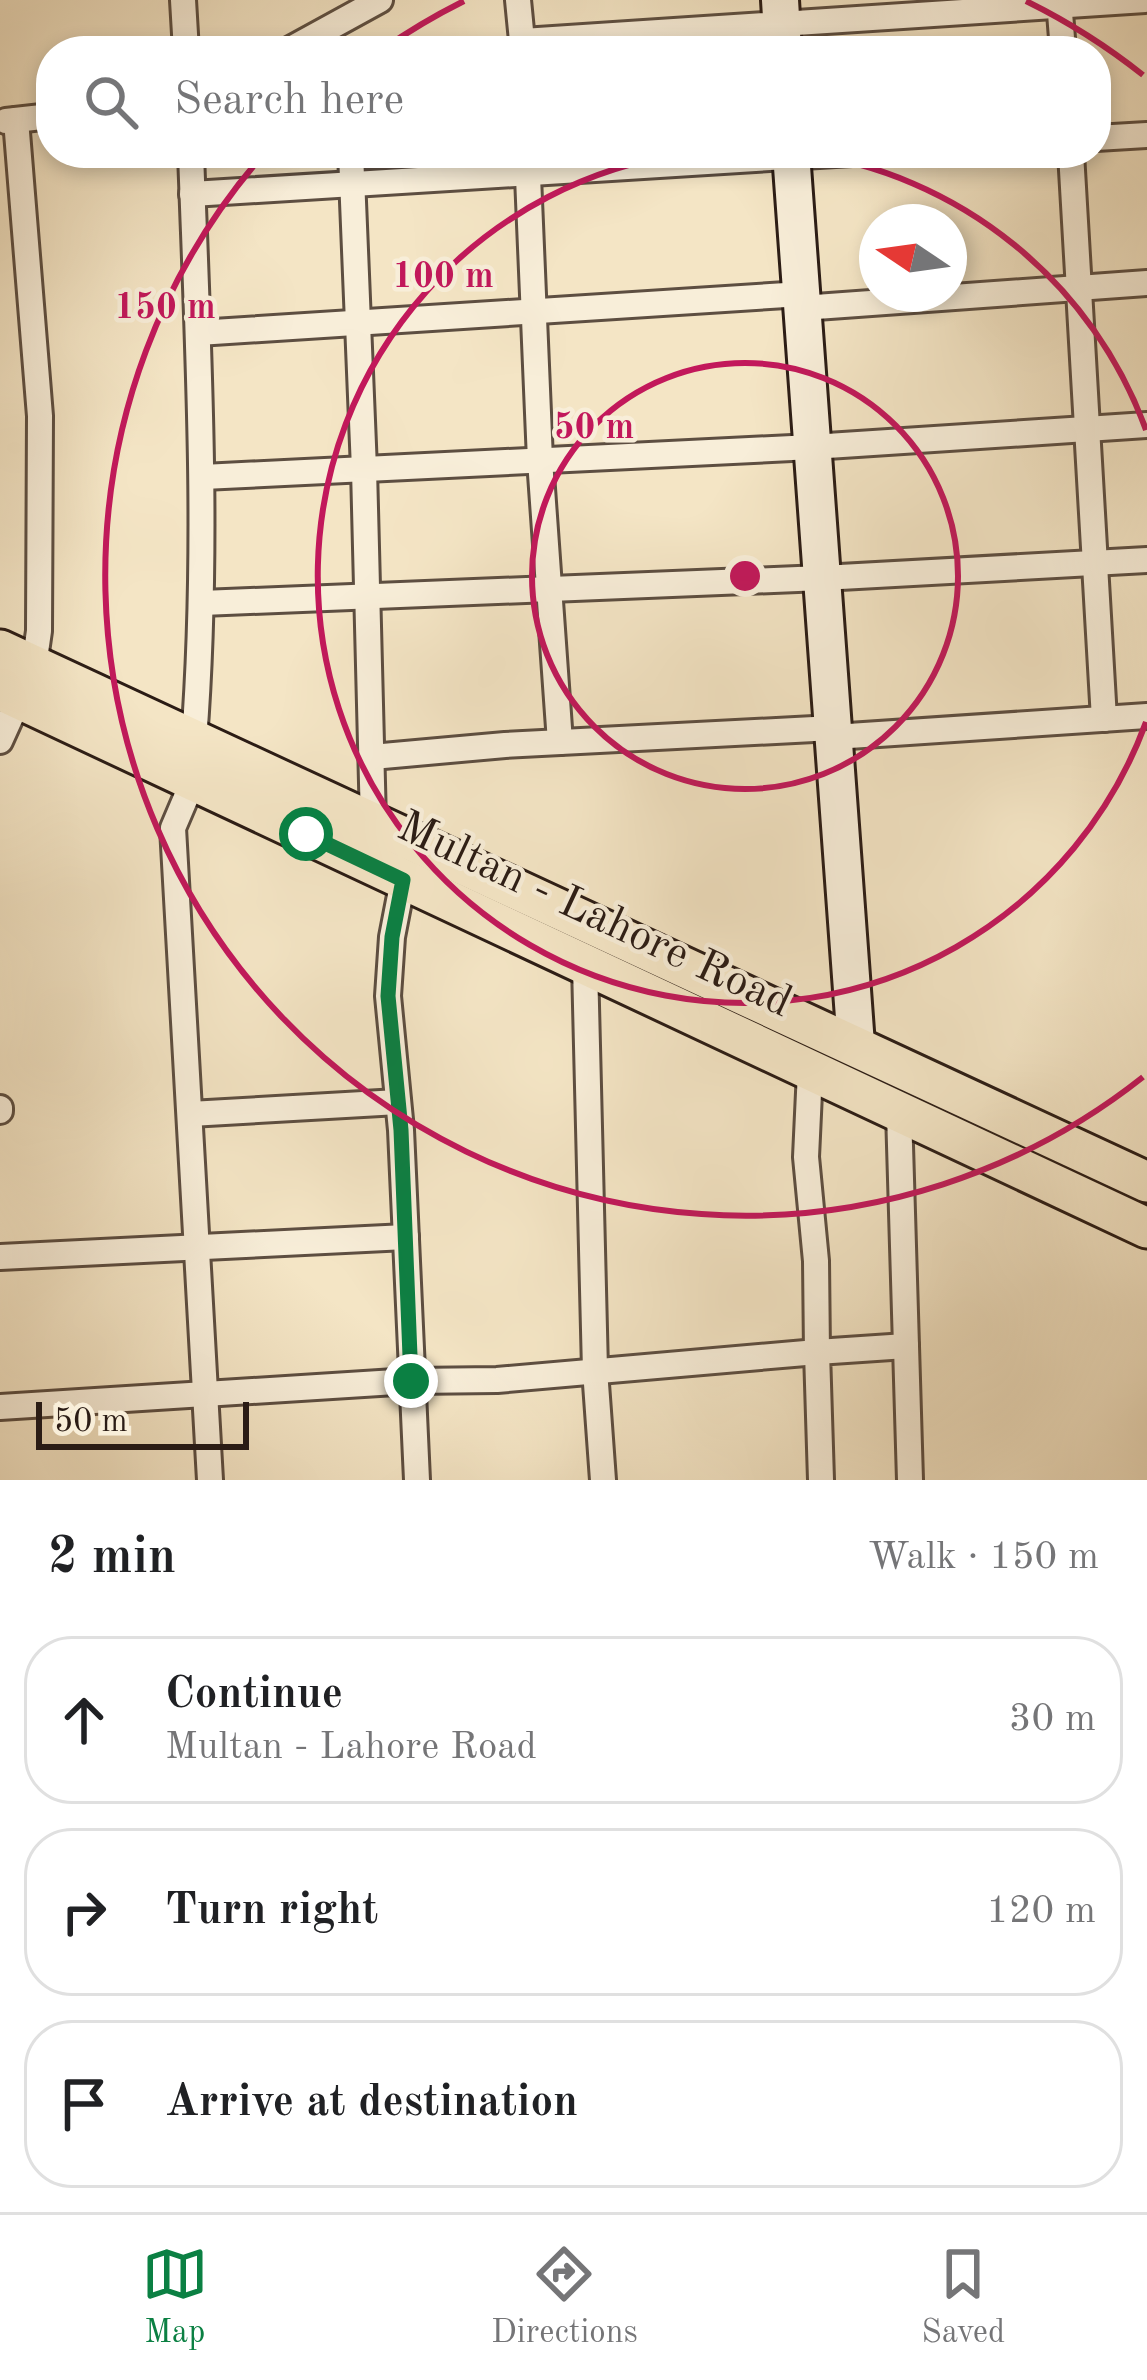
<!DOCTYPE html>
<html lang="en">
<head>
<meta charset="utf-8">
<style>
  body { margin:0; font-family:"Old Standard TT",serif; background:#f2f2f2; color:#202124 }
  .compass { position:absolute; left:859px; top:204px; width:108px; height:108px; border-radius:50%; background:#fff; box-shadow:0 6px 18px #0003; rotate:283deg }
  .scale { position:absolute; left:36px; bottom:30px; width:213px; box-sizing:border-box; padding-left:12px; border:6px solid #2b1c15; border-top:0; font-size:33px; line-height:42px; white-space:nowrap; color:#2b1c15; -webkit-text-stroke:9px #f8eed9; paint-order:stroke }
  .stop { position:absolute; width:36px; height:36px; margin:-27px; border:9px solid #0b8043; border-radius:50%; background:#fff }
  .stop.end { background:#0b8043; border-color:#fff; box-shadow:0 3px 12px #0008 }
  .list { margin:0; padding:0; list-style:none }
  h2 { display:flex; justify-content:space-between; align-items:center; height:156px; margin:0; padding:0 48px; font-size:51px }
  h2 small { font-size:39px; font-weight:400; color:#757577 }
  .list li { display:grid; grid-template-columns:78px 1fr auto; gap:36px; align-items:center; box-sizing:border-box; height:168px; margin:0 24px 24px; padding:0 24px; border:3px solid #e0e0e0; border-radius:48px }
  .list b { display:block; font-size:45px; white-space:nowrap }
  .list p { margin:0; font-size:39px; white-space:nowrap; color:#757577 }
  .list em { font-size:39px; font-style:normal; color:#757577 }
  .icon { flex:none; width:66px; height:66px; fill:none; stroke:currentColor; stroke-width:2; stroke-linecap:round; stroke-linejoin:round }
  .map { position:relative; flex:none; width:1147px; height:1480px; overflow:hidden }
  .search { position:absolute; background:#fff; box-shadow:0 6px 18px #0003; left:36px; right:36px; top:36px; height:132px; display:flex; align-items:center; gap:30px; box-sizing:border-box; padding:0 42px; border-radius:48px; color:#757577; font-size:45px }
  .sheet { height:732px; background:#fff }
  nav { display:flex; justify-content:space-around; align-items:center; box-sizing:border-box; height:168px; border-top:3px solid #e0e0e0; background:#fff; font-size:33px; color:#757577 }
  nav a { display:grid; justify-items:center; gap:6px }
  nav .on { color:#0b8043 }
  .map>svg:first-child { display:block }
  .lines { fill:none; stroke-linecap:round; stroke-linejoin:round }
  .street-casing { stroke:#5d4e41; stroke-width:30 }
  .secondary-casing { stroke:#2b1c15; stroke-width:42 }
  .primary-casing { stroke:#2b1c15; stroke-width:45 }
  .street { stroke:#f8eed9; stroke-width:24 }
  .secondary { stroke:#f8eed9; stroke-width:36 }
  .primary { stroke:#f4e5c5; stroke-width:39 }
  .route { stroke:#0b8043; stroke-width:15 }
  .ring { fill:none; stroke:#c2185b; stroke-width:6 }
  .labels { text-anchor:middle; dominant-baseline:central; stroke-width:9; stroke-linejoin:round; paint-order:stroke }
  .street-label { font-size:45px; fill:#2b1c15; stroke:#f8eed9 }
  .centre { fill:#c2185b; stroke:#f8eed9; stroke-width:6 }
  .ring-label { font-size:36px; text-anchor:middle; font-weight:bold; fill:#c2185b; stroke:#f8eed9; stroke-width:9; stroke-linejoin:round; paint-order:stroke }
</style>
</head>
<body>
<div class="map">
<svg width="1147" height="1480" viewBox="0 0 1147 1480">
  <rect width="100%" height="100%" fill="#f4e5c5"/>
  <filter id="stains"><feTurbulence type="fractalNoise" baseFrequency=".00167" numOctaves="4"/><feColorMatrix values="0 0 0 0 .2 0 0 0 0 .09 0 0 0 0 .02 0 0 0 .5 -.17"/></filter>
  <radialGradient id="worn" r=".72"><stop offset=".6" stop-color="#630" stop-opacity="0"/><stop offset="1" stop-color="#630" stop-opacity=".3"/></radialGradient>
  <g class="lines">
    <defs>
      <g id="street">
        <polyline points="183,0 186,51"/>
        <polyline points="518,0 523,51"/>
        <polyline points="1059,0 1063,51"/>
        <polyline points="523,41 1145,0"/>
        <polyline points="287,51 380,0"/>
        <polyline points="16,120 40,416 39,631 34,666"/>
        <polyline points="6,121 51,116"/>
        <polyline points="1096,138 1147,135"/>
        <path d="M 191,153 C 198,349 209,544 194,740"/>
        <polyline points="351,153 364,469 373,822"/>
        <polyline points="527,153 540,460 560,742"/>
        <polyline points="1071,153 1104,719"/>
        <polyline points="192,194 852,153"/>
        <polyline points="802,308 1147,283"/>
        <polyline points="198,333 802,294"/>
        <polyline points="203,477 812,447 1147,425"/>
        <polyline points="202,603 822,578 1147,560"/>
        <polyline points="834,737 1147,716"/>
        <polyline points="0,741 19,699"/>
        <polyline points="372,757 505,745 833,728"/>
        <polyline points="193,781 173,828 210,1480"/>
        <polyline points="403,880 392,937 388,996 401,1130 417,1480"/>
        <polyline points="585,965 595,1370 603,1480"/>
        <polyline points="0,1108 0,1111"/>
        <polyline points="899,1112 910,1480"/>
        <polyline points="190,1114 398,1102"/>
        <polyline points="0,1257 406,1237"/>
        <polyline points="0,1407 411,1381 497,1380 817,1352 816,1261 806,1157 810,1071"/>
        <polyline points="821,1480 817,1352 906,1346"/>
      </g>
      <g id="secondary">
        <polyline points="780,0 783,51"/>
        <polyline points="791,153 856,1045"/>
      </g>
      <g id="primary">
        <polyline points="0,650 1147,1182"/>
        <polyline points="0,690 1147,1228"/>
      </g>
    </defs>
    <!-- street casing -->
    <use href="#street" class="street-casing"/>
    <!-- secondary casing -->
    <use href="#secondary" class="secondary-casing"/>
    <!-- primary casing -->
    <use href="#primary" class="primary-casing"/>
    <!-- street -->
    <use href="#street" class="street"/>
    <!-- secondary -->
    <use href="#secondary" class="secondary"/>
    <!-- primary -->
    <use href="#primary" class="primary"/>
  </g>
  <g class="lines">
    <!-- route -->
    <polyline class="route" points="306,834 403,880 392,937 388,996 401,1130 411,1381"/>
  </g>
  <!-- distance rings -->
  <g class="ring">
    <circle cx="745" cy="576" r="213"/>
    <path d="M1146 722A427 427 0 1 1 686 153M804 153A427 427 0 0 1 1146 430"/>
    <path d="M1143 1077A640 640 0 0 1 262 156M383 49A640 640 0 0 1 464 1M1026 1A640 640 0 0 1 1143 75"/>
  </g>
  <g class="labels">
    <!-- street labels -->
    <g class="street-label">
      <text transform="translate(594 916) rotate(25)">Multan - Lahore Road</text>
    </g>
  </g>
  <circle cx="745" cy="576" r="18" class="centre"/>
  <g class="ring-label">
    <text x="443" y="287">100 m</text>
    <text x="165" y="318">150 m</text>
    <text x="594" y="438">50 m</text>
  </g>
  <rect width="100%" height="100%" filter="url(#stains)"/>
  <rect width="100%" height="100%" fill="url(#worn)"/>
</svg>
<svg class="compass" viewBox="-18 -18 36 36"><path d="M0-13l5 13h-10z" fill="#e53935"/><path d="M0 13l5-13h-10z" fill="#757577"/></svg>
<div class="scale">50 m</div>
<div class="stop" style="left:306px;top:834px"></div>
<div class="stop end" style="left:411px;top:1381px"></div>
<div class="search"><svg class="icon" aria-label="search" viewBox="0 0 24 24"><circle cx="10" cy="10" r="6"/><path d="M15 15l6 6"/></svg>Search here</div>
</div>
<section class="sheet">
<h2>2 min<small>Walk · 150 m</small></h2>
<ul class="list">
<li><svg class="icon" aria-label="ahead" viewBox="0 0 24 24"><path d="M12 20V5M6 11l6-6 6 6"/></svg><div><b>Continue</b><p>Multan - Lahore Road</p></div><em>30 m</em></li>
<li><svg class="icon" aria-label="right" viewBox="0 0 24 24"><path d="M7 20v-9h11M14 6l5 5-5 5"/></svg><div><b>Turn right</b></div><em>120 m</em></li>
<li><svg class="icon" aria-label="arrive" viewBox="0 0 24 24"><path d="M6 21V4h12l-3 4 3 4H6"/></svg><div><b>Arrive at destination</b></div></li>
</ul>
</section>
<nav>
<a class="on"><svg class="icon" aria-label="map" viewBox="0 0 24 24"><path d="M3 6l6-2 6 2 6-2v14l-6 2-6-2-6 2zM9 4v14M15 6v14"/></svg>Map</a>
<a><svg class="icon" aria-label="directions" viewBox="0 0 24 24"><path d="M12 3l9 9-9 9-9-9zM9 14v-3h6M13 9l2 2-2 2"/></svg>Directions</a>
<a><svg class="icon" aria-label="saved" viewBox="0 0 24 24"><path d="M7 4h10v16l-5-4-5 4z"/></svg>Saved</a>
</nav>
</body>
</html>
